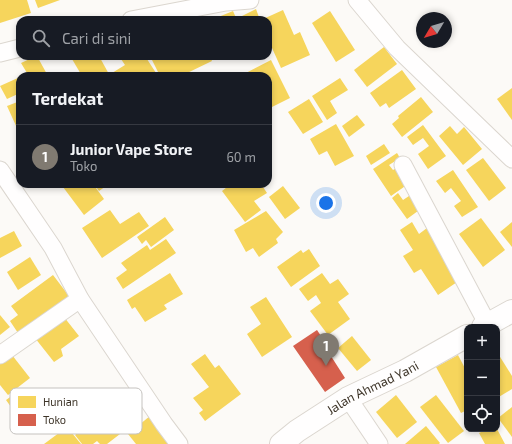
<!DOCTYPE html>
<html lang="id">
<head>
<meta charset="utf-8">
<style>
  body { margin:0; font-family:"Exo 2",sans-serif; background:#20242c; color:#f1f3f6 }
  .controls { position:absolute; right:12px; bottom:12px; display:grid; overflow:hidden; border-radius:8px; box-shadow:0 2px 6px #0003 }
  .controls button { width:36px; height:36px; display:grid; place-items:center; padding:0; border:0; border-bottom:1px solid #363941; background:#171b24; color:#f1f3f6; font:20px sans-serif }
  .compass { position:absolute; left:416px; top:12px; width:36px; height:36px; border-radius:50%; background:#171b24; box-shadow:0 2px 6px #0003; rotate:232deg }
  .you { position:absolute; left:326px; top:203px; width:14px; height:14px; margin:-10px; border:3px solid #fff; border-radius:50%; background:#1a73e8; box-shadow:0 0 0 6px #1a73e833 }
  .badge { display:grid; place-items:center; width:26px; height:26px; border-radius:50%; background:#807a71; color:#fff; font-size:13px; font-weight:700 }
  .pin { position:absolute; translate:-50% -33px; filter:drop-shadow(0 1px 2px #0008) }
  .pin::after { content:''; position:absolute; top:21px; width:14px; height:12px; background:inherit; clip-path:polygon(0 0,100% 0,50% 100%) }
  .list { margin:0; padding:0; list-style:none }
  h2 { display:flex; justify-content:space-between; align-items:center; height:52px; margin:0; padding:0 16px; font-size:17px }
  h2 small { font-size:13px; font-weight:400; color:#9ea1a6 }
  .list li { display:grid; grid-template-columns:26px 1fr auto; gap:12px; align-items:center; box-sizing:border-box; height:64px; padding:0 16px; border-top:1px solid #363941 }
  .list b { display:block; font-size:15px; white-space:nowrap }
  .list p { margin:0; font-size:13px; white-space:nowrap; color:#9ea1a6 }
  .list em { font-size:13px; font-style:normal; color:#9ea1a6 }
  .icon { flex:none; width:22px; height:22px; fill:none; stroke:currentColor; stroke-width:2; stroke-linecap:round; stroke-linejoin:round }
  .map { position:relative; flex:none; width:512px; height:444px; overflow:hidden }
  .search { position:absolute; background:#171b24; box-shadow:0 2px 6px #0003; left:16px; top:16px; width:256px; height:44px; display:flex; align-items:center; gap:10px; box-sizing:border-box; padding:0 14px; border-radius:12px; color:#9ea1a6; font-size:15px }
  .panel { position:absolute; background:#171b24; box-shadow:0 2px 6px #0003; left:16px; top:72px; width:256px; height:116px; border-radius:12px }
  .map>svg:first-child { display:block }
  .homes { fill:#f6d55c }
  .shops { fill:#d6604d }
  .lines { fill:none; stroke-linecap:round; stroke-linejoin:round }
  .minor-casing { stroke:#dbd6cf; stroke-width:19 }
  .primary-casing { stroke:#dbd6cf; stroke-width:24 }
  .minor { stroke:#fffefe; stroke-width:17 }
  .primary { stroke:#fffefe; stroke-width:22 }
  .labels { text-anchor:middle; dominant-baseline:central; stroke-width:4; stroke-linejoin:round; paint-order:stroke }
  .street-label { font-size:13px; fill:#3e3529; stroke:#fff }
  .key { fill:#fff; stroke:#c5c2bf; stroke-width:1 }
  .key-label { font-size:11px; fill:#3e3529 }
</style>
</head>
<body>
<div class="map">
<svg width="512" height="444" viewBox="0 0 512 444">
  <rect width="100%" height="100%" fill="#fcfaf7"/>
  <!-- homes -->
  <g class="homes">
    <polygon points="0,0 27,0 31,13 0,23"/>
    <polygon points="35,0 60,0 38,8"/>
    <polygon points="256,9 260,20 241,20 240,17"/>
    <polygon points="283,10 294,35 300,32 310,55 281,68 268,39 268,20 261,20"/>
    <polygon points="233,11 237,20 211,20"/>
    <polygon points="330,11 355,50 336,62 312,23"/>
    <polygon points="384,47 397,64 367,87 354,70"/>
    <polygon points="36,56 37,56 48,76 21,76 27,73 21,63"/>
    <polygon points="76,56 99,56 110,76 82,76 72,59"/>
    <polygon points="119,56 145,56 158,76 114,76 112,73 125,65"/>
    <polygon points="150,56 210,56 212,61 183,75 183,76 160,76"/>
    <polygon points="271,60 290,98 268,109 268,76 240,76"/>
    <polygon points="402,70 416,89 389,108 386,103 380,107 370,93"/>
    <polygon points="20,77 20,93 7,99 0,86"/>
    <polygon points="340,78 348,90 330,101 337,113 327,120 312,96"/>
    <polygon points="512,88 512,120 497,99"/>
    <polygon points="421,97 433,112 402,137 392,124 399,118 398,116"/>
    <polygon points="309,99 323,122 303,134 288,112"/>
    <polygon points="20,101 20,126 17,128 7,106"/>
    <polygon points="357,115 365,125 349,137 342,126"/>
    <polygon points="336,124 354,156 335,166 327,151 319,155 310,139"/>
    <polygon points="423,125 446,156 428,169 418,154 429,146 423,138 413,145 407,137"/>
    <polygon points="450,126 457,134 464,127 482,149 463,165 439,136"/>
    <polygon points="384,144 390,153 371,165 366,156"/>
    <polygon points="397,153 400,158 389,165 393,170 400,166 411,182 391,196 373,169"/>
    <polygon points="483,158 506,188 489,201 466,170"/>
    <polygon points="453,170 478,207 462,217 454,206 461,201 451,188 445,193 436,181"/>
    <polygon points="66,184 93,184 104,199 84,215 63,187"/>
    <polygon points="94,184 109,184 99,191"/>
    <polygon points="231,184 261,184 267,193 254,201 261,210 245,222 222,191"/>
    <polygon points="283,186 300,208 285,219 269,197"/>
    <polygon points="398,193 403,200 412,194 422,208 407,219 392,198"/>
    <polygon points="110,210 120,224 139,212 149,226 102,258 82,228"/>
    <polygon points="266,211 283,232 276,239 278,243 259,257 253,248 246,252 234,230"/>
    <polygon points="165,217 174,230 151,247 146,240 142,244 137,237"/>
    <polygon points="481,218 505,250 483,267 459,234"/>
    <polygon points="412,222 419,234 427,228 460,280 438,295 421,269 414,273 403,256 413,250 400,230"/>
    <polygon points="512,222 512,247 500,232"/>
    <polygon points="14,231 22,246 0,258 0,238"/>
    <polygon points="166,239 176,253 123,289 116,278 127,270 121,263 147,245 150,250"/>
    <polygon points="309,249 320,266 291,287 277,267 301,250 303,253"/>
    <polygon points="30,257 41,275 18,290 7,272"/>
    <polygon points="170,273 183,294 164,305 167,309 145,322 135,307 132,309 127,300"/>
    <polygon points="322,273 330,284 338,279 349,294 338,302 350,319 328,335 310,311 321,303 316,295 308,301 299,289"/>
    <polygon points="53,275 69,296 18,333 10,321 18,315 11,306"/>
    <polygon points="266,297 292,337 262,357 247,334 261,324 250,307"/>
    <polygon points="0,315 10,327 0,335"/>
    <polygon points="64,317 79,336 61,349 63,356 54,362 35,338"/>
    <polygon points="352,336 371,360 357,371 338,348"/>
    <polygon points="497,352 512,376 512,389 497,398"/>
    <polygon points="205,354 215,368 219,365 241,394 205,421 199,413 203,410 193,398 209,387 191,364"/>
    <polygon points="12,355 30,378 8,395 0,385 0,364"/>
    <polygon points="458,355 467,372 467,410 461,413 436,367"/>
    <polygon points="23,388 50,425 40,432 23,408 16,414 6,400"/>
    <polygon points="396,395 417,422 397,438 376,412"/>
    <polygon points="436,395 464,431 448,443 420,407"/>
    <polygon points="512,407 512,437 498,418"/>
    <polygon points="92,411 102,424 109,419 120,434 107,444 100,444 97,441 93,444 82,444 75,435 81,430 76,423"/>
    <polygon points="150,416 172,444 136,444 128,434"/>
    <polygon points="426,426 440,443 439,444 405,444"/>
    <polygon points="67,427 81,444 44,444"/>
    <polygon points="487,429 497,429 505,444 485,444 479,433"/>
  </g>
  <!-- shops -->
  <polygon class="shops" points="317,330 331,351 329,353 345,378 325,392 293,346"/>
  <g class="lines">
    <defs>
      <g id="minor">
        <polyline points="357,0 397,48 512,159"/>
        <polyline points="131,20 226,2 250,0"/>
        <polyline points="0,53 20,48"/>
        <polyline points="403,165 488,325"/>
        <polyline points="0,170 53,248 80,299 164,424 179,444"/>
        <polyline points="0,355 80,299"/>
        <polyline points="348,398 379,444"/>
      </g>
      <g id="primary">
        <polyline points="483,327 512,311"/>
        <path id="s1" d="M 281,444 L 297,431 L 348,398 L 405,371 L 467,336"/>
      </g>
    </defs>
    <!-- minor casing -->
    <use href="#minor" class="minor-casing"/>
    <!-- primary casing -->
    <use href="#primary" class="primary-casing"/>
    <!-- minor -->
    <use href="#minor" class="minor"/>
    <!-- primary -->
    <use href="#primary" class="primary"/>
  </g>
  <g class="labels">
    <!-- street labels -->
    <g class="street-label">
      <text stroke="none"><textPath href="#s1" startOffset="108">Jalan Ahmad Yani</textPath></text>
    </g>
  </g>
  <!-- legend -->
  <rect x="10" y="388" width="132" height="46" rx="6" class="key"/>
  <rect x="18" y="396" width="18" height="12" fill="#f6d55c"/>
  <rect x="18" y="414" width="18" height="12" fill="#d6604d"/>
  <g class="key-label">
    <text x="43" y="406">Hunian</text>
    <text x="43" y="424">Toko</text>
  </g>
</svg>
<div class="controls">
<button>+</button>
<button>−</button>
<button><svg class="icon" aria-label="locate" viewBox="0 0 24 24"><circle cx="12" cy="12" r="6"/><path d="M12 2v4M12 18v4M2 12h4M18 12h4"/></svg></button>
</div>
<svg class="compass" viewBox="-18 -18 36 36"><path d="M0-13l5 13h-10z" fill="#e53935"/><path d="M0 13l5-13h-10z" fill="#9ea1a6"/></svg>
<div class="you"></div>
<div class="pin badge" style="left:326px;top:366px">1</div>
<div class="search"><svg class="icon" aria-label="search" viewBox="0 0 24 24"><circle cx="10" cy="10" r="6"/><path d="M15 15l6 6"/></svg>Cari di sini</div>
<section class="panel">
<h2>Terdekat<small></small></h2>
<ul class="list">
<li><span class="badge">1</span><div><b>Junior Vape Store</b><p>Toko</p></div><em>60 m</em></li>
</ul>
</section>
</div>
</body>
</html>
